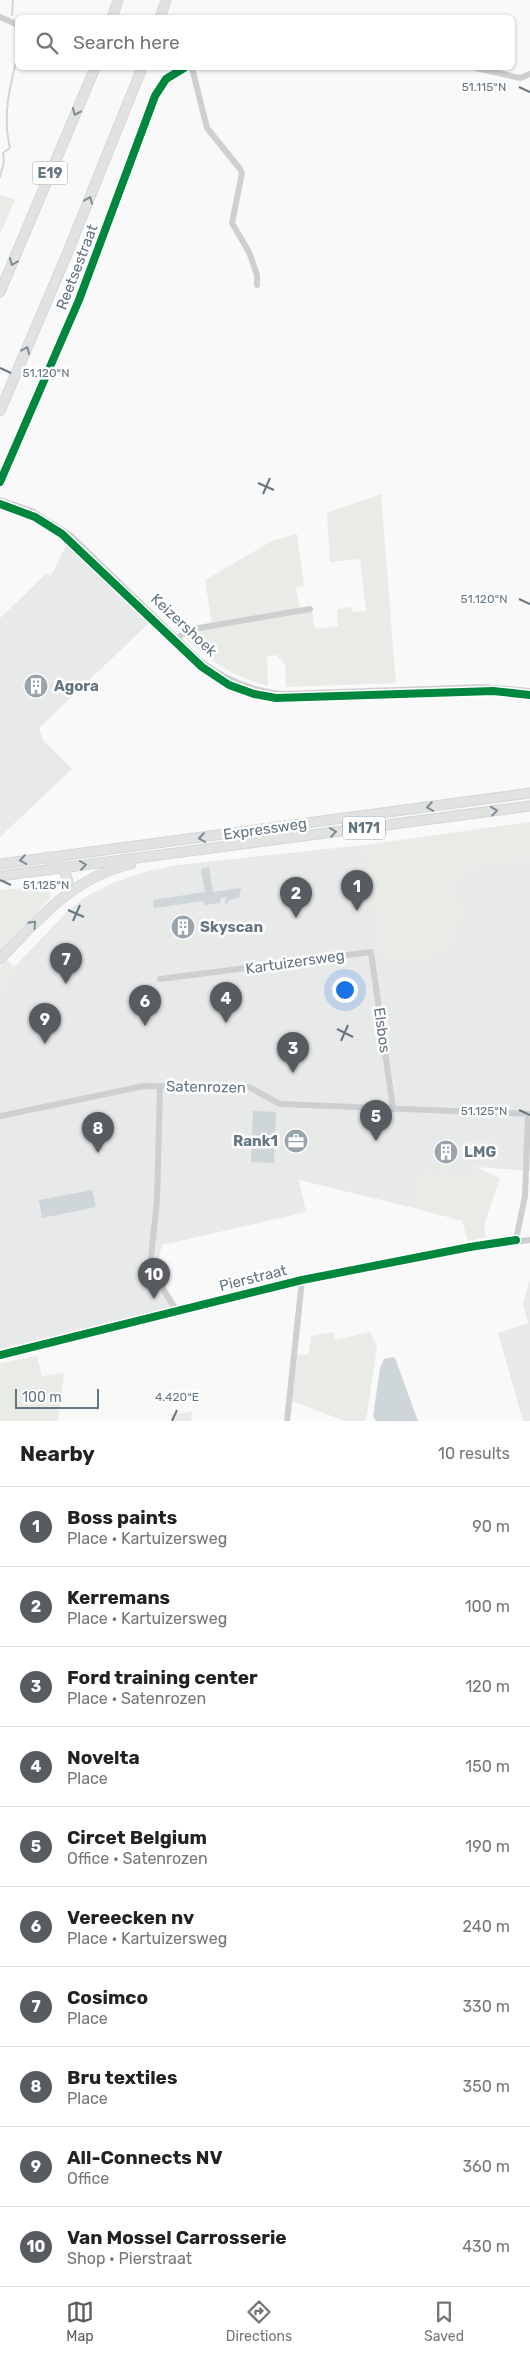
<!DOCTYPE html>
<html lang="en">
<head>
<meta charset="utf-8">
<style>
  body { margin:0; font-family:Rubik,sans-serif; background:#f2f2f2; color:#222 }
  .scale { position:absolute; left:15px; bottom:12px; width:84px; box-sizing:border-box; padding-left:5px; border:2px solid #657683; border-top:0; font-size:14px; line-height:18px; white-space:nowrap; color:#657683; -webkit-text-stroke:4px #fff; paint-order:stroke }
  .you { position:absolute; left:344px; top:989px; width:18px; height:18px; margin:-12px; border:4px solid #fff; border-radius:50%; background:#1a73e8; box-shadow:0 0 0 8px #1a73e833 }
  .badge { display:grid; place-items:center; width:32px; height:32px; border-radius:50%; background:#585c60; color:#fff; font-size:16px; font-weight:700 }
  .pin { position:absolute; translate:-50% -41px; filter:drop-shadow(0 1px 2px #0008) }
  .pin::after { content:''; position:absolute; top:26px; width:18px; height:15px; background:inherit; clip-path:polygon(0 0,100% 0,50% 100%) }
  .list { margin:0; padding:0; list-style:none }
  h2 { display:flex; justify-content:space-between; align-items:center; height:65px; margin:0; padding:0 20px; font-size:21px }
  h2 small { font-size:16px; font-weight:400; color:#767676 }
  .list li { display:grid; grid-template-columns:32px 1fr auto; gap:15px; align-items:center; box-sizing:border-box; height:80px; padding:0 20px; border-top:1px solid #e0e0e0 }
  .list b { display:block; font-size:19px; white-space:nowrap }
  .list p { margin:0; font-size:16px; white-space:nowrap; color:#767676 }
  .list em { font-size:16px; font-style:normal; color:#767676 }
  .icon { flex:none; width:28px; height:28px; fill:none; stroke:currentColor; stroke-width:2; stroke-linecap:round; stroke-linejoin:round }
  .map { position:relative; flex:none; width:530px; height:1421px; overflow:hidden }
  .search { position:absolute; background:#fff; box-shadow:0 1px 4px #0004; left:15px; right:15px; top:15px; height:55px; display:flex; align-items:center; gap:12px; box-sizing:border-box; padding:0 18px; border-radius:8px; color:#767676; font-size:19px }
  .sheet { height:865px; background:#fff }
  nav { display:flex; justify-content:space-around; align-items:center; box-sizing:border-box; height:70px; border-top:1px solid #e0e0e0; background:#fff; font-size:14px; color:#767676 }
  nav a { display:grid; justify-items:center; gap:2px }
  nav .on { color:#585c60 }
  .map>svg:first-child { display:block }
  .built { fill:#e8e9e9 }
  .green { fill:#e8ebe6 }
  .water { fill:#ced6d9 }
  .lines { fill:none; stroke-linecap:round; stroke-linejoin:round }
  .stream { stroke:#ced6d9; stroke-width:2 }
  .highway-casing { stroke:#d5d6d6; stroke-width:11 }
  .minor { stroke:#cecfd0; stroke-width:6 }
  .highway { stroke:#e1e2e2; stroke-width:9 }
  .cycleway-casing { stroke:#fff; stroke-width:11 }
  .cycleway { stroke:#00873e; stroke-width:8 }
  .oneway { stroke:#7e8c96 }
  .ticks { fill:none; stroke:#657683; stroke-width:2 }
  .labels { text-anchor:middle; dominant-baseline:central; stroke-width:5; stroke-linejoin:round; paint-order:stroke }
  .shield { fill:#fff; stroke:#939fa8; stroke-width:1 }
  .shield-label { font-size:14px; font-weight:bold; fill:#657683 }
  .street-label { font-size:15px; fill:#657683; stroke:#fff }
  .poi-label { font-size:15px; font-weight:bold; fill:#657683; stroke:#fff; text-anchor:start }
  .ticks-label { font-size:12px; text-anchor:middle; fill:#657683; stroke:#fff; stroke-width:5; stroke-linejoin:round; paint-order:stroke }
</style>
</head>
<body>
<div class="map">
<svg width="530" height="1421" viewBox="0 0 530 1421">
  <rect width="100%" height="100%" fill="#f9f9f9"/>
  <!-- built -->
  <g class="built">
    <polygon points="67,543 82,553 150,622 39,728 43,740 72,769 0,837 0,618 46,574 51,576"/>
    <polygon points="364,845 382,964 454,939 460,914 456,882 476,866 530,859 530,1171 476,1167 471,1176 421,1173 418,1209 299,1180 306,1212 162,1245 155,1272 180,1309 0,1349 0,989 11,978 14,967 70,909 87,896 115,882 148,871 178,865"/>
    <polygon points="530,1279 530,1421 523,1421 498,1333 528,1323 523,1304"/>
  </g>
  <!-- green -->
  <g class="green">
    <polygon points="1,195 15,200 0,234 0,196"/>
    <path d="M 381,494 L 396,683 L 286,687 L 285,665 L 276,655 L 267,656 L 268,686 C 233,677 209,660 183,636 L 199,630 L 312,611 L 315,629 L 338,626 L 337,609 L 352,607 L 353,612 L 366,611 L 360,559 L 330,562 L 327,513 Z"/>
    <polygon points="297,534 304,586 296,588 300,608 212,624 205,580 274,540"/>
    <path d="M 530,822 L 530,859 L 476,866 L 456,882 C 457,892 460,903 460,913 C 460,961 416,959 381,964 L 364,845 Z"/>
    <polygon points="45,886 50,890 50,898 0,951 0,890"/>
    <polygon points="7,960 14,967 11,978 0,989 0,967"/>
    <polygon points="476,1167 500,1178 484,1225 486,1237 468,1241 462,1221 418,1209 421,1173 471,1176"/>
    <polygon points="334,1332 335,1340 370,1332 377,1346 366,1421 345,1421 292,1401 297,1354 308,1355 311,1336"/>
    <polygon points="37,1356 42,1376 64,1373 58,1421 0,1421 0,1363"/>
    <polygon points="192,1411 191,1421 171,1421 171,1415"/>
  </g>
  <!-- water -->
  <g class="water">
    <polygon points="209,867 213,892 241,888 239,898 229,900 227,904 225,904 226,897 221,898 220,903 204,905 203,901 154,908 153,900 205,892 201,869"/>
    <polygon points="253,1111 276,1112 274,1163 251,1162"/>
    <polygon points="92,1190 96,1207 42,1218 39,1200"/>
    <polygon points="393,1357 395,1358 418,1421 376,1421 373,1417 380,1368 384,1359"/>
  </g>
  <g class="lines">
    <!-- stream -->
    <g class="stream">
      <polyline points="12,15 13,0"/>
      <path d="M 0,177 L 4,161 L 3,153 L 10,148 C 2,115 10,86 18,54"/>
    </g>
    <defs>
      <g id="highway">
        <polyline points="112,18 118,0"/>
        <polyline points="160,18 166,0"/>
        <polyline points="0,292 95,68"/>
        <polyline points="0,411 65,259 142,68"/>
        <path d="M 47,857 C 62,866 70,874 68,892"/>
        <polyline points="0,864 530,793"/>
        <polyline points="0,876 530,806"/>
        <path d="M 0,959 C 39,918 74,877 131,864"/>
      </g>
    </defs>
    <!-- highway casing -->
    <use href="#highway" class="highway-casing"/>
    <!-- minor -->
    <g class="minor">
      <polyline points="0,17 18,25"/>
      <polyline points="336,18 342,18"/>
      <polyline points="192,68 207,128 240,169 242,173 232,223 249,252 257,275 257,285"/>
      <polyline points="476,68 520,78 530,74"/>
      <polyline points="0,482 79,300 155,96 166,79 184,68"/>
      <path d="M 0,500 L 32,511 L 70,535 L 200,661 C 224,679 251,691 281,694 L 485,687 L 530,691"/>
      <polyline points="177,639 187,630 310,609"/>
      <polyline points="160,979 371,952 393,1109"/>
      <polyline points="160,1087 157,1200 150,1267 177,1312"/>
      <polyline points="0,1116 144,1086 249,1087 280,1104 530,1114"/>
      <polyline points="516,1240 525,1196 528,1114"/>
      <polyline points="0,1355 302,1280 470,1247 530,1240"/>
      <polyline points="287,1421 302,1280"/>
    </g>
    <!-- highway -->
    <use href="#highway" class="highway"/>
    <defs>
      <g id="cycleway">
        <polyline points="0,482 79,300 155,96 166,79 184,68"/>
        <polyline points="0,504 35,517 62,534 202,667 229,685 254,694 276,698 493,691 530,695"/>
        <polyline points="0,1355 302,1280 470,1247 516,1240"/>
      </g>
    </defs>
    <!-- cycleway casing -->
    <use href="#cycleway" class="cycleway-casing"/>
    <!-- cycleway -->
    <use href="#cycleway" class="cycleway"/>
  </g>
  <!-- one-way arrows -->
  <defs><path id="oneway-chevron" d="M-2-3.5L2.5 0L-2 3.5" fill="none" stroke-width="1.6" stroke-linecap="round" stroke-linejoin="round" transform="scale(1.25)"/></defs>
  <g class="oneway">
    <use href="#oneway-chevron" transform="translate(76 112) rotate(113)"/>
    <use href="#oneway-chevron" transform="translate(89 200) rotate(-68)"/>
    <use href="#oneway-chevron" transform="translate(13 262) rotate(113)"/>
    <use href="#oneway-chevron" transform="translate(26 350) rotate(-67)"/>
    <use href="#oneway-chevron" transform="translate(430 807) rotate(172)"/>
    <use href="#oneway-chevron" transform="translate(494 811) rotate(-7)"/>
    <use href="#oneway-chevron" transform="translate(333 832) rotate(-8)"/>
    <use href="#oneway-chevron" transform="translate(202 838) rotate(172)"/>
    <use href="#oneway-chevron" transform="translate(23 860) rotate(171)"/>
    <use href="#oneway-chevron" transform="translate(83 865) rotate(-8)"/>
    <use href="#oneway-chevron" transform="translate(33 924) rotate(-47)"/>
  </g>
  <!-- ticks -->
  <path class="ticks" d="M 519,87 L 530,92M 0,368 L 11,373M 258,483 L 274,490M 263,494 L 270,478M 519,599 L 530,604M 0,880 L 11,885M 68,910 L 84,917M 73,921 L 80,905M 337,1029 L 353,1037M 341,1041 L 348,1025M 519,1110 L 530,1115M 172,1421 L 177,1410"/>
  <!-- icons -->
  <defs>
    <symbol id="building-disc" viewBox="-11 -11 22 22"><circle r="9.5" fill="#99a4ac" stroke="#fff"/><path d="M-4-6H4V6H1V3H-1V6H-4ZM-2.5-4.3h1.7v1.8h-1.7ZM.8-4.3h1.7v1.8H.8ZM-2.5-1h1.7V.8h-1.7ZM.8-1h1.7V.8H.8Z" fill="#fff"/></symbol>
    <symbol id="office-disc" viewBox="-11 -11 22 22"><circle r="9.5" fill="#99a4ac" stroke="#fff"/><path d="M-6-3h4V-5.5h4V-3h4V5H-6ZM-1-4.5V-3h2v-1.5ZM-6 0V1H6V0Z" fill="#fff"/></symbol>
  </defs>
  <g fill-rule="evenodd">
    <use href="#building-disc" x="22" y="672" width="28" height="28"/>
    <use href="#building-disc" x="169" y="913" width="28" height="28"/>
    <use href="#office-disc" x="282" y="1127" width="28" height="28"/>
    <use href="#building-disc" x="432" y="1138" width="28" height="28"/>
  </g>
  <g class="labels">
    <!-- shield labels -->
    <g class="shield">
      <rect x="32.5" y="161.5" width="35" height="23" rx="4"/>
      <rect x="343" y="816.5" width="42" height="23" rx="4"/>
    </g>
    <g class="shield-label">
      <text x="50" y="173">E19</text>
      <text x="364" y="828">N171</text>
    </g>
    <!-- street labels -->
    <g class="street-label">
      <text transform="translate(77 267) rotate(-69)">Reetsestraat</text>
      <text transform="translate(184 625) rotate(43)">Keizershoek</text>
      <text transform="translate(265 829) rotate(-8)">Expressweg</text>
      <text transform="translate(295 962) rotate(-8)">Kartuizersweg</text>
      <text transform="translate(382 1030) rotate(82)">Elsbos</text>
      <text transform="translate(206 1087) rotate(1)">Satenrozen</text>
      <text transform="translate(253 1278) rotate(-14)">Pierstraat</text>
    </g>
    <!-- poi labels -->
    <g class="poi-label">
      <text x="54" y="686">Agora</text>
      <text x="200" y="927">Skyscan</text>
      <text x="278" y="1141" text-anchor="end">Rank1</text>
      <text x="464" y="1152">LMG</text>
    </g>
  </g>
  <g class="ticks-label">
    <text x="484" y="91">51.115°N</text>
    <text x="46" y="377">51.120°N</text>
    <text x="484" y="603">51.120°N</text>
    <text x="46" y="889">51.125°N</text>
    <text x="484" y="1115">51.125°N</text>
    <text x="177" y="1401">4.420°E</text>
  </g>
</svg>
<div class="scale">100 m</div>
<div class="you"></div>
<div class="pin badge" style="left:357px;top:911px">1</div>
<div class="pin badge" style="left:296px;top:918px">2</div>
<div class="pin badge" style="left:293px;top:1073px">3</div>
<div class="pin badge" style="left:226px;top:1023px">4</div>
<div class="pin badge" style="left:376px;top:1141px">5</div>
<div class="pin badge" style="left:145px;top:1026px">6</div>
<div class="pin badge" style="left:66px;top:984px">7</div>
<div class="pin badge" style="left:98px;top:1153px">8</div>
<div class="pin badge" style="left:45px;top:1044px">9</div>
<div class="pin badge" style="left:154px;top:1299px">10</div>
<div class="search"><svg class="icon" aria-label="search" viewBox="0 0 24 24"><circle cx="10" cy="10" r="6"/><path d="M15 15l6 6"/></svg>Search here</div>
</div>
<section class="sheet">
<h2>Nearby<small>10 results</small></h2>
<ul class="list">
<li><span class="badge">1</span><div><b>Boss paints</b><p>Place · Kartuizersweg</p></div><em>90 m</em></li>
<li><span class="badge">2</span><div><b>Kerremans</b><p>Place · Kartuizersweg</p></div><em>100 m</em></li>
<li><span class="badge">3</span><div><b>Ford training center</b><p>Place · Satenrozen</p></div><em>120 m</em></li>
<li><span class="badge">4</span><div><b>Novelta</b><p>Place</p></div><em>150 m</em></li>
<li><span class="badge">5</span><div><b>Circet Belgium</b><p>Office · Satenrozen</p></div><em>190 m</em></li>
<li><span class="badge">6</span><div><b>Vereecken nv</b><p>Place · Kartuizersweg</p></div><em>240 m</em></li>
<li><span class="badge">7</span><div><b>Cosimco</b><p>Place</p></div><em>330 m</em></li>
<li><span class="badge">8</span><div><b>Bru textiles</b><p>Place</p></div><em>350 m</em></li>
<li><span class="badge">9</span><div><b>All-Connects NV</b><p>Office</p></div><em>360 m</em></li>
<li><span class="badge">10</span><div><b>Van Mossel Carrosserie</b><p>Shop · Pierstraat</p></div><em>430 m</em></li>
</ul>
</section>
<nav>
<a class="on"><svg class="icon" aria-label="map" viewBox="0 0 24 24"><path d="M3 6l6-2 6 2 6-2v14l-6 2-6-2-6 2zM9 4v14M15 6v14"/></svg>Map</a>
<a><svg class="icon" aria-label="directions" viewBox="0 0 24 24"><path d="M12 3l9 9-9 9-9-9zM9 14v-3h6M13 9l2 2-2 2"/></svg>Directions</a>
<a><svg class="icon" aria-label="saved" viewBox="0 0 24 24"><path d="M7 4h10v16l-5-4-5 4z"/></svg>Saved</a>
</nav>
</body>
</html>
